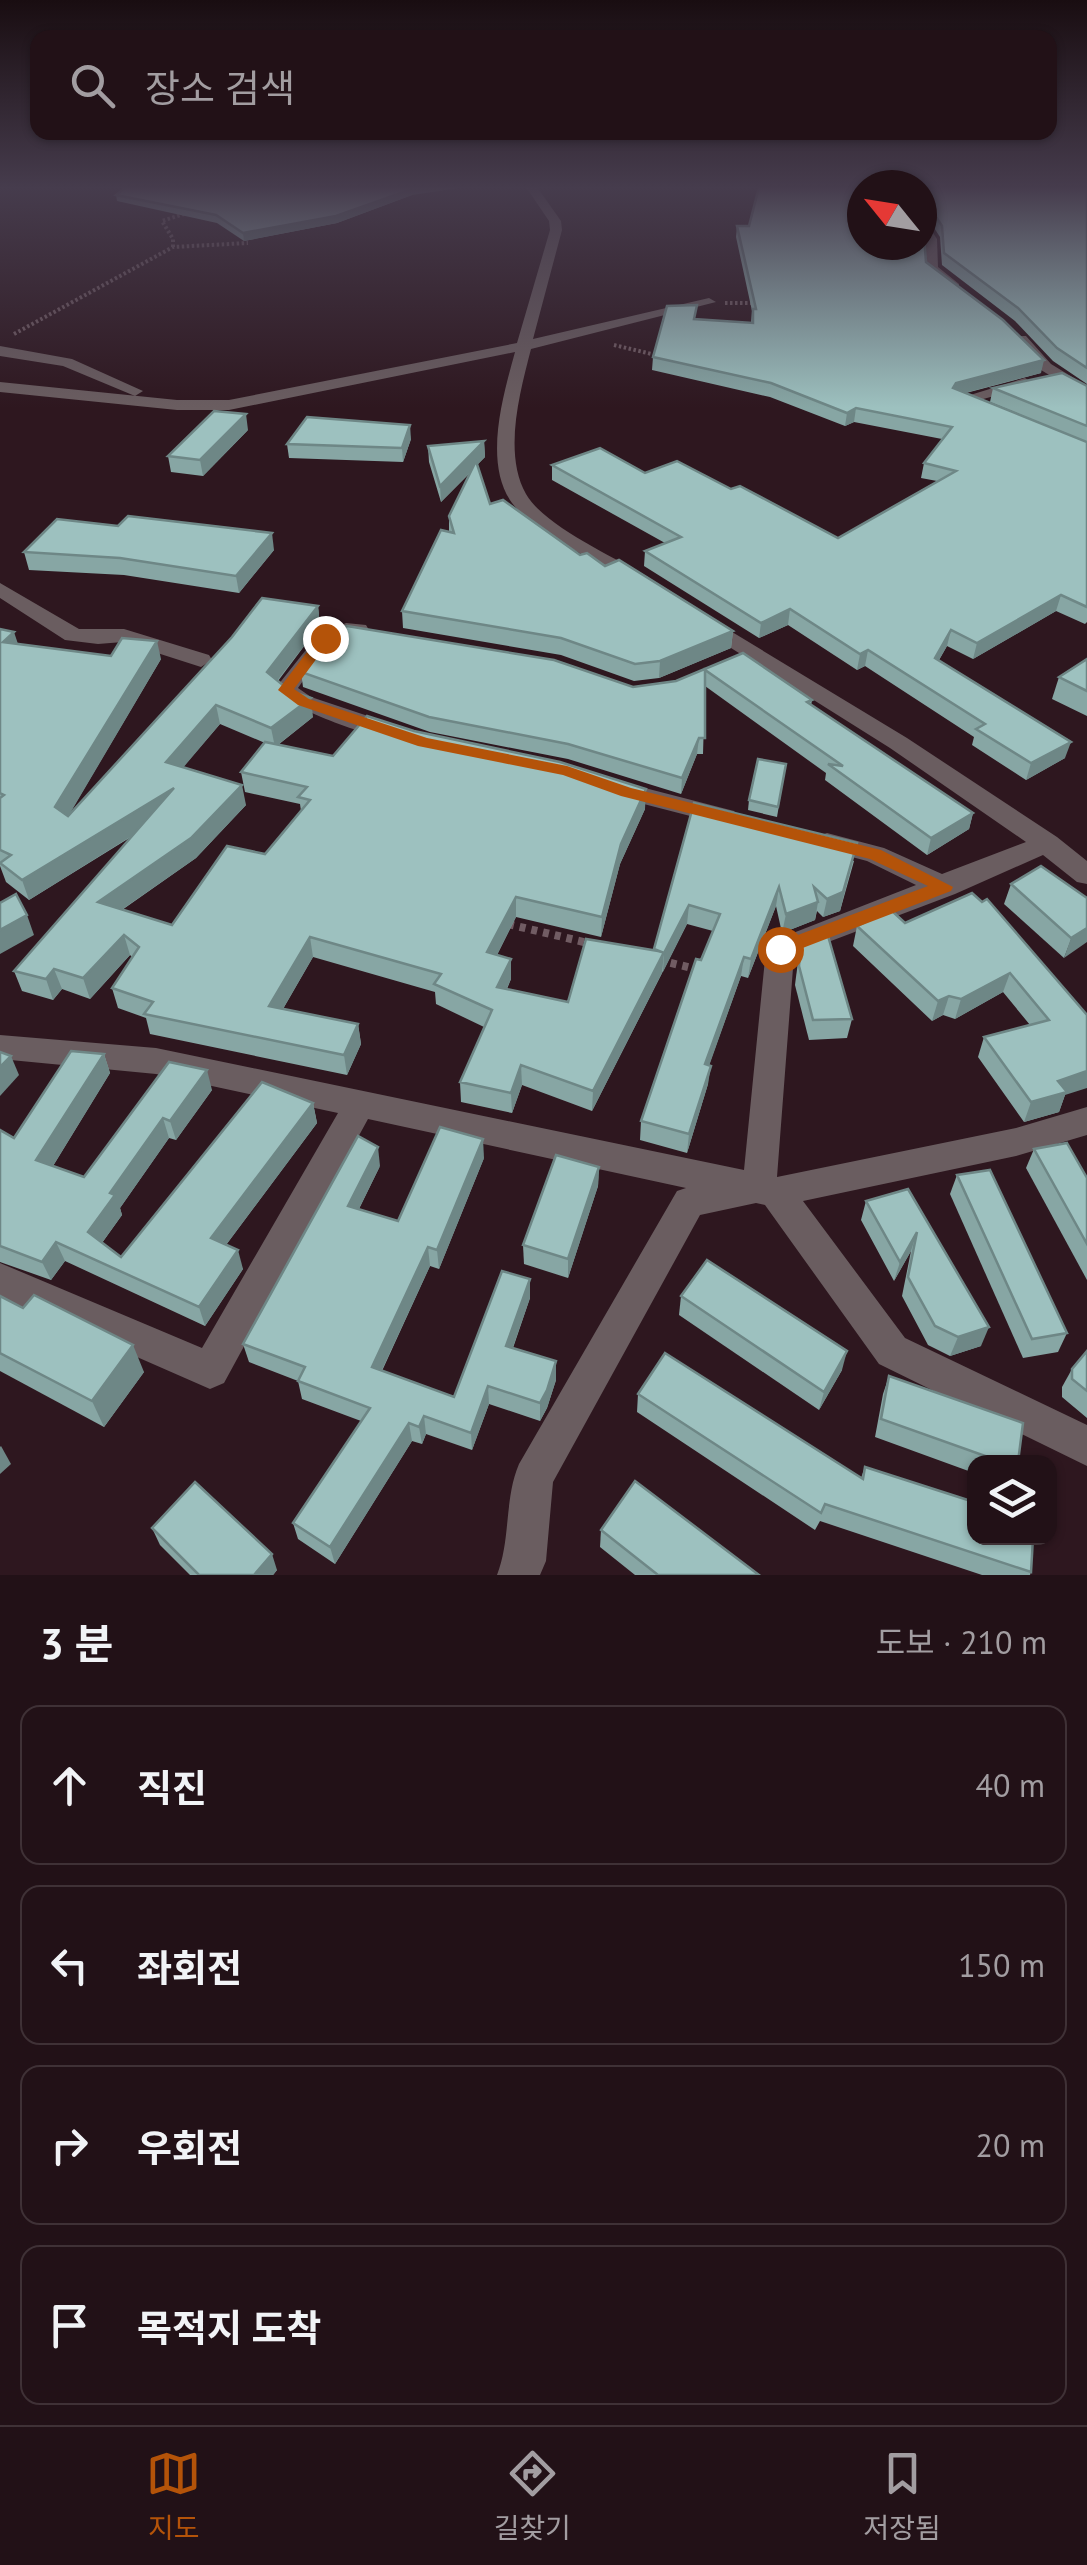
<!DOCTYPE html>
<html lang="ko">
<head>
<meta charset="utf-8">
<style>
  body { margin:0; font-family:"PT Sans","Noto Sans KR",sans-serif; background:#2a1a20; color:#f1f3f6 }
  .controls { position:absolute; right:30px; bottom:30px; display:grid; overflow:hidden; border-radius:20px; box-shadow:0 2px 8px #0004 }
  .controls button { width:90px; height:90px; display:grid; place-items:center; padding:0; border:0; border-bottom:2px solid #3f3136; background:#221117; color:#f1f3f6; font:50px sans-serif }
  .compass { position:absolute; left:847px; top:170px; width:90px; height:90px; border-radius:50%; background:#221117; box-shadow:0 2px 8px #0004; rotate:300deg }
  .stop { position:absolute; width:30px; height:30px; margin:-22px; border:8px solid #b45309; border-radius:50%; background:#fff }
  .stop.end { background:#b45309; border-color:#fff; box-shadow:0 2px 10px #0008 }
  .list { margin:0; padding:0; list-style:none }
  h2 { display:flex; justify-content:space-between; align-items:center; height:130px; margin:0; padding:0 40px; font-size:42px }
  h2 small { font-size:32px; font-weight:400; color:#a29da1 }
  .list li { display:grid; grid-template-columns:65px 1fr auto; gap:30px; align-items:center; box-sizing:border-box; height:160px; margin:0 20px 20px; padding:0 20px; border:2px solid #3f3136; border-radius:20px }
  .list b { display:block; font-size:38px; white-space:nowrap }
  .list em { font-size:32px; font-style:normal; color:#a29da1 }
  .icon { flex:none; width:55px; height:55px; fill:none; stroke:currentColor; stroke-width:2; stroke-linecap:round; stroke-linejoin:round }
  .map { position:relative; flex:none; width:1087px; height:1575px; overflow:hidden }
  .search { position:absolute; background:#221117; box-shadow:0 2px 8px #0004; left:30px; right:30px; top:30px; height:110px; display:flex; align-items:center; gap:25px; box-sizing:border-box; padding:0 35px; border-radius:20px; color:#a29da1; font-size:38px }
  .sheet { height:850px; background:#221117 }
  nav { display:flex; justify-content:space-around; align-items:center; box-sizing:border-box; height:140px; border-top:2px solid #3f3136; background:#221117; font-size:28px; color:#a29da1 }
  nav a { display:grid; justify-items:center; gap:5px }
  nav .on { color:#b45309 }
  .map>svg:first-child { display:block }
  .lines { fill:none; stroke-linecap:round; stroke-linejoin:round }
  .path-far1 { stroke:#715c63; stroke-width:4; stroke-dasharray:2.5 2.5; stroke-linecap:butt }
  .path { stroke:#715c63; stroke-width:8; stroke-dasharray:6 6; stroke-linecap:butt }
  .minor { fill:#6a5d60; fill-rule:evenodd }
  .wall { fill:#87a6a4; fill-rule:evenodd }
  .shaded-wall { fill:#6e8786 }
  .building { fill:#9dc1bf; stroke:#6e8786; stroke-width:2.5 }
  .route { fill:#b45309 }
</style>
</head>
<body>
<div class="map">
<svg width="1087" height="1575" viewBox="0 0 1087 1575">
  <rect width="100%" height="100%" fill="#2e171f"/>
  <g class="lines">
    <!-- path-far1 -->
    <g class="path-far1">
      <polyline points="173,247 173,239 162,221 184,214"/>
      <polyline points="725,303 758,303"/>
      <polyline points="14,334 173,247 248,243"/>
      <polyline points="614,345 660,356"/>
    </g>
    <!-- path -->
    <g class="path">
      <polyline points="508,924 588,943"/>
      <polyline points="659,960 700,970"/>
    </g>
    <!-- minor -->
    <g class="minor">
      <path d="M 526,187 L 537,187 L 561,221 L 562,230 L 533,339 L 709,298 L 716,302 L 531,349 C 520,392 503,453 526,494 C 544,526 616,558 648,577 L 648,585 C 630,589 609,570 593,561 C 567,545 531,528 512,503 C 483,463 503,396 515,352 L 229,410 L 177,410 L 0,392 L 0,382 L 177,400 L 229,400 L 517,343 L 550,230 L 549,221 Z"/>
      <polygon points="922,216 937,239 938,267 959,284 959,290 949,290 924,268"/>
      <polygon points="1016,336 1026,336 1051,364 1087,386 1087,398 1041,370 1016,342"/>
      <polygon points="0,346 72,359 143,391 135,396 63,366 0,356"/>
      <polygon points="1025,378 1033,383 1031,386 976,401 986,407 986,413 974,413 954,400"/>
      <polygon points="0,583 79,629 124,629 209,655 212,660 201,667 123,642 98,644 65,640 0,598"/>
      <path d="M 704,615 L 907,738 L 1057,837 L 1087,861 L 1087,884 L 1077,882 L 1043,855 L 955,894 L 794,955 L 777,1177 L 1016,1128 L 1087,1107 L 1087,1135 L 1016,1156 L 803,1201 L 905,1338 L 1087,1425 L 1087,1466 L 879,1364 L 765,1205 L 756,1203 L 700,1215 L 553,1482 L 546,1561 L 540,1575 L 497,1575 C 511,1539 504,1499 519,1464 L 677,1191 L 686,1188 L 368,1119 L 224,1383 L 210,1389 L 0,1297 L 0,1263 L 202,1348 L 338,1113 L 156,1074 L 0,1059 L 0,1035 L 156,1048 L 744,1170 L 766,949 L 770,942 L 916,885 L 867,861 L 818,848 L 814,842 L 818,836 L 827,833 L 884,848 L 942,874 L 1026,842 L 890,748 L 696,626 L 693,621 L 696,616 Z"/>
      <path d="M 346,623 L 366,625 L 369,630 L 366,635 C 324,644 322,654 298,688 L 311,697 L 404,728 L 408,733 L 404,738 C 382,744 289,708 274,690 L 317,636 Z"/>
      <polygon points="614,780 734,811 738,817 725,825 605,794 601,788"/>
    </g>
  </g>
  <!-- wall -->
  <g class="wall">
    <polygon points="922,187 1087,187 1087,384 1053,361 1015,321 942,265 940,237 925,214 922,214 926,262 1041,373 966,393 1087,442 1087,622 1085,624 1056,611 973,659 947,646 939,660 1065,758 1026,780 972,745 974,737 865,666 857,670 788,625 759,638 644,566 645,551 665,543 552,480 552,465 645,473 731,489 838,538 937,481 921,478 924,463 942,439 854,422 845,426 770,397 652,370 653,357 696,319 751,323 752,311 736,237 737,226 749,226"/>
    <polygon points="116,195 412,195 337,223 244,241 217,223 117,201"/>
    <polygon points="1087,386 1087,442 990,402 993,388"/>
    <polygon points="248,430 203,476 171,472 168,456"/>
    <polygon points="411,439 403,462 289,458 287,444"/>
    <polygon points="484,441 485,457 477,465 490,504 580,555 605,566 733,631 731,648 659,678 634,681 561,655 403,628 402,611 449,532 449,516 470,473 441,502 429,462 428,446"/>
    <polygon points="118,526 274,550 239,593 124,575 29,570 24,552"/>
    <path d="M 318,606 L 320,625 L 278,681 L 313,717 L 278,745 L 333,756 L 645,809 L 620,864 L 601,937 L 516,917 L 497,955 L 511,979 L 507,989 L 568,1002 L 654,951 L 694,803 L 854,861 L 840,911 L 823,917 L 817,911 L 815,920 L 782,933 L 776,906 L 748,978 L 741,976 L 709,1065 L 708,1084 L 687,1153 L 640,1140 L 641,1121 L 713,931 L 687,924 L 592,1111 L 522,1085 L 512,1113 L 461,1102 L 460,1082 L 484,1027 L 436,1004 L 435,992 L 313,957 L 283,1009 L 358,1024 L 361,1044 L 347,1075 L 150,1034 L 146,1018 L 118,1008 L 112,988 L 132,957 L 130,955 L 90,999 L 62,989 L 53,1000 L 22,991 L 14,971 L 131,837 L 29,900 L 6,882 L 0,866 L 0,629 L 18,644 L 111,656 L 161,659 L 68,816 ZM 220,724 L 265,743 L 241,772 L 245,792 L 300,804 L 301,811 L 265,854 L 172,925 L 122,910 L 196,858 L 246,805 L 183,767 Z"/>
    <polygon points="743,653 812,700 811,706 973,813 969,829 927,855 825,780 826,773 705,686 703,754 697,754 681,794 568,759 430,732 303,687 301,672 633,687 676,681"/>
    <polygon points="1087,659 1087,716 1052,699 1059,677"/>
    <polygon points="786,764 777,817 748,810 749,800"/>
    <polygon points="1011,884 1087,898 1064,958 1004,904"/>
    <polygon points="972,893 1087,1015 1065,1095 1059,1112 1024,1122 978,1057 984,1037 1030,1025 1003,992 955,1019 943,1015 932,1021 853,946 857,926 905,923"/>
    <polygon points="801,938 852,1019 847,1038 809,1040 795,985"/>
    <polygon points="104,1054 110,1073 53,1166 84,1177 169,1062 212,1090 176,1140 169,1138 120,1208 122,1215 102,1243 121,1257 313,1103 317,1123 226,1245 243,1269 205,1326 65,1261 51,1280 0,1262 0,1130 14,1138"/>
    <polygon points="1034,1149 1087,1178 1087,1280 1026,1168"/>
    <polygon points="484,1158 439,1269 430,1266 382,1371 454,1397 530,1279 530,1298 513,1348 556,1361 556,1380 547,1408 540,1421 489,1404 472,1450 426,1434 422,1444 412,1441 335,1564 298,1539 293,1523 361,1421 302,1399 298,1381 249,1362 243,1344 380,1166 359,1209 398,1221"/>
    <polygon points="599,1167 598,1186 568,1278 524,1264 523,1245"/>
    <polygon points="957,1175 1067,1333 1058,1352 1023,1358 950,1194"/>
    <polygon points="908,1189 981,1346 950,1356 928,1345 902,1296 911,1251 894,1281 861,1220 866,1201"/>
    <polygon points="0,1296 144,1372 104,1427 0,1371"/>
    <polygon points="681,1296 842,1370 819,1410 679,1315"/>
    <polygon points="1087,1351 1087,1418 1062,1397 1062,1387 1072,1369"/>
    <polygon points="889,1376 1018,1462 974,1462 974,1473 875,1437 883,1394"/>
    <polygon points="638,1394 861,1478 865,1467 1031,1572 1030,1575 982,1575 820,1521 815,1530 637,1412"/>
    <polygon points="152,1528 277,1570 273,1575 190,1575 160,1545"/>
    <polygon points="601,1530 759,1575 635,1575 600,1547"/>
  </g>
  <!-- shaded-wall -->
  <g class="shaded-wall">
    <polygon points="418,187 466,187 412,195 337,223 244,241 243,233"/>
    <polygon points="1044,360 1041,373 953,396 953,388 956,383"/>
    <polygon points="856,408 854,422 845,426 847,413"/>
    <polygon points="246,414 248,430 203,476 200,460"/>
    <polygon points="410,425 411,439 403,462 402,448"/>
    <polygon points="484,441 485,457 441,502 440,486"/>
    <polygon points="272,533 274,550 239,593 236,576"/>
    <polygon points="1061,595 1056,611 973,659 977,643"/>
    <polygon points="318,606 320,625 270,690 267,672"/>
    <polygon points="790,609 788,625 759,638 761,623"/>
    <polygon points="951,630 947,646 931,674 935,658"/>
    <polygon points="733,631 731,648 659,678 660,661"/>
    <polygon points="14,632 20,650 3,642"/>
    <polygon points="157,641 161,659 62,827 55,807"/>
    <polygon points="868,650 865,666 857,670 860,654"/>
    <polygon points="311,698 313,717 275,747 271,728"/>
    <polygon points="216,705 220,724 171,782 166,762"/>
    <polygon points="699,738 697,754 681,794 682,778"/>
    <polygon points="1071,742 1065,758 1026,780 1031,763"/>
    <polygon points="242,785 246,805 196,858 104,922 98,902"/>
    <polygon points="174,788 178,807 29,900 22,880"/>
    <polygon points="646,789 645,809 620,864 601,937 602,917 621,844"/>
    <polygon points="973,813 969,829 927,855 931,838"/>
    <polygon points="857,843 840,911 823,917 827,899"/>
    <polygon points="779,887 776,906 748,978 751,959"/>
    <polygon points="516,897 516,917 488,973 487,952"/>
    <polygon points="818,902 815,920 782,933 786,914"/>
    <polygon points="689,905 687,924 663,972 664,953"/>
    <polygon points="27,915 34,935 0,954 0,930"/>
    <polygon points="1087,928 1087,942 1064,958 1071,938"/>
    <polygon points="124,935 130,955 90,999 83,978"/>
    <polygon points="310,937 313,957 273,1026 269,1006"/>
    <polygon points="664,952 662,973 592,1111 593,1091"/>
    <polygon points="744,957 741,976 703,1083 705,1064"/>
    <polygon points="511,959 511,979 498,1007 497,987"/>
    <polygon points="54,969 62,989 53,1000 46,979"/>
    <polygon points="1010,973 1003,992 955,1019 961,999"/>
    <polygon points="949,996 943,1015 932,1021 938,1001"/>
    <polygon points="358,1024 361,1044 347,1075 344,1055"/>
    <polygon points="104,1054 110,1073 45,1179 36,1160"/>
    <polygon points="11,1056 19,1075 0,1096 0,1067"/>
    <polygon points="521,1065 522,1085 512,1113 511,1093"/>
    <polygon points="711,1066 708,1084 687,1153 689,1134"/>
    <polygon points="207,1070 212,1090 176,1140 170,1121"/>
    <polygon points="1087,1071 1087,1088 1065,1095 1059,1112 1024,1122 1031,1102 1058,1081"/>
    <polygon points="313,1103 317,1123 217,1257 211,1238"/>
    <polygon points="163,1118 169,1138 120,1208 122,1215 96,1251 88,1232 110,1193"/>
    <polygon points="483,1139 484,1158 439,1269 437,1250"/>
    <polygon points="378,1147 380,1166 351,1225 348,1206"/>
    <polygon points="599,1167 598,1186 568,1278 568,1259"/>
    <polygon points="917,1232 911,1251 894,1281 900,1262"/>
    <polygon points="56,1242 65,1261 51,1280 42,1262"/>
    <polygon points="428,1247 430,1266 375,1385 372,1367"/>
    <polygon points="238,1250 243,1269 205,1326 199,1307"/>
    <polygon points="530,1279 530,1298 507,1364 506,1346"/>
    <polygon points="989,1327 981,1346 950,1356 958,1337"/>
    <polygon points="133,1345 144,1372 104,1427 92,1401"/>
    <polygon points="847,1351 842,1370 819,1410 824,1392"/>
    <polygon points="556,1361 556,1380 547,1408 540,1421 540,1403"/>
    <polygon points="488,1386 489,1404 472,1450 471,1433"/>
    <polygon points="424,1416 426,1434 422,1444 419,1427"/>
    <polygon points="409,1423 412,1441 335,1564 330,1547"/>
    <polygon points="1,1446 11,1464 0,1474 0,1447"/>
    <polygon points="272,1554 277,1570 273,1575 254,1575"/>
  </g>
  <!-- building -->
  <g class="building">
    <polygon points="126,187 418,187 336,216 243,233 216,215 116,195"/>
    <polygon points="759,187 862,187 862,245 922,245 922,211 926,262 1003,320 1044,360 956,383 953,388 1087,442 1087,607 1061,595 977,643 951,630 935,658 1071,742 1031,763 976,729 985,724 868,650 860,654 790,609 761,623 645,551 681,537 552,465 600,448 645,473 677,461 731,489 740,486 838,538 956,471 924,463 952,427 856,408 847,413 771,383 653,357 667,306 697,305 694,319 753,323 753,309 756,309 737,226 749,226"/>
    <polygon points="922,187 1087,187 1087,368 1057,348 1018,308 944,253 942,226 927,203 922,202"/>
    <polygon points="1062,373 1087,386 1087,426 993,388"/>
    <polygon points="214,411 246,414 200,460 168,456"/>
    <polygon points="307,417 410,425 402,448 287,444"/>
    <polygon points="484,441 440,486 428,446"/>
    <polygon points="476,461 490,504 503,500 580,555 587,553 605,566 619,560 733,631 660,661 635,664 561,638 402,611 441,530 454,533 449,516"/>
    <polygon points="128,516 272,533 236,576 120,558 24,552 57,519 118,526"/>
    <polygon points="262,598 318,606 267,672 290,691 311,698 271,728 216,705 166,762 242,785 191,838 98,902 172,925 227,846 265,854 310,800 298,797 307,787 241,772 265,742 333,756 367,716 414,731 560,762 646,789 621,844 602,917 516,897 487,952 511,959 497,987 568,1002 586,939 664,952 593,1091 521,1065 511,1093 460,1082 492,1010 434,984 441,974 310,937 269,1006 358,1024 344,1055 144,1014 153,1002 112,988 139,947 124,935 83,978 54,969 46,979 14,971 174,788 22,880 0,863 11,855 0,850 0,798 4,795 0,793 0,629 14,632 3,642 111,656 122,638 157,641 55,807 68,816 232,637"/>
    <polygon points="347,626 554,660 633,687 676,681 743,653 812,700 807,702 973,813 931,838 828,764 843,766 705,670 705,738 699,738 682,778 568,744 429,717 301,672 333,631"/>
    <polygon points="1087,659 1087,691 1059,677"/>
    <polygon points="758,759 786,764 778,807 749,800"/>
    <polygon points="694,803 857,843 843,892 827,899 814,887 818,902 786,914 779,887 751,959 744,957 705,1064 711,1066 689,1134 641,1121 696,959 701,960 720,914 689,905 664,953 654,949"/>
    <polygon points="1041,866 1087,898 1087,928 1071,938 1011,884"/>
    <polygon points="972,893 982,902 987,899 1087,1015 1087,1071 1058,1081 1067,1092 1031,1102 984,1037 1049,1020 1010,973 961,999 949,996 938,1001 857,926 891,910 905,923"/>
    <polygon points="16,894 27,915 0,930 0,903"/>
    <polygon points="826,929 852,1019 813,1020 799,966 801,938"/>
    <polygon points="71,1051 104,1054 36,1160 84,1177 169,1062 207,1070 170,1121 163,1118 110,1193 115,1195 88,1232 121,1257 262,1082 313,1103 211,1238 238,1250 199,1307 56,1242 42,1262 0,1246 0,1130 14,1138"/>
    <polygon points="0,1052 11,1056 0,1067"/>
    <polygon points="440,1127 483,1139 437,1250 428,1247 372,1367 454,1397 502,1271 530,1279 506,1346 556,1361 547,1390 540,1403 488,1386 471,1433 424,1416 419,1427 409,1423 330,1547 293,1523 370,1408 298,1381 305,1367 243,1344 358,1136 378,1147 348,1206 398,1221"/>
    <polygon points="1067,1143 1087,1178 1087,1244 1034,1149"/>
    <polygon points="556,1155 599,1167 568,1259 523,1245"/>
    <polygon points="990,1170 1067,1333 1032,1339 957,1175"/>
    <polygon points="908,1189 989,1327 958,1337 935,1326 908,1277 917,1232 900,1262 866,1201"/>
    <polygon points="707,1260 847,1351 824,1392 681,1296"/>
    <polygon points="34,1295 133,1345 92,1401 0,1353 0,1296 23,1308"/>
    <polygon points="1087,1351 1087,1391 1072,1379 1072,1369"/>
    <polygon points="665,1353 863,1479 865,1467 974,1502 974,1538 1033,1538 1031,1572 825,1504 821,1513 638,1394"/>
    <polygon points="889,1376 1023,1423 1018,1462 1002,1462 881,1419"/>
    <polygon points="635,1481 759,1575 658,1575 601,1530"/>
    <polygon points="195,1482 272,1554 254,1575 199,1575 152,1528"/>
  </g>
  <!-- sky -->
  <linearGradient id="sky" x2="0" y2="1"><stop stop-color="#190d11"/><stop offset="0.46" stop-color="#463c4d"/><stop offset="1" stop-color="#463c4d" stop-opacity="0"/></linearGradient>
  <rect width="1087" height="408" fill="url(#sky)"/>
  <!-- route -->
  <polygon class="route" points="320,635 332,638 294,689 309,699 427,738 567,766 631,788 881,850 953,887 951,891 787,954 774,954 774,944 928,886 870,859 621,796 563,775 418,746 298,705 278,690"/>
</svg>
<div class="controls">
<button><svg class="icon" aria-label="layers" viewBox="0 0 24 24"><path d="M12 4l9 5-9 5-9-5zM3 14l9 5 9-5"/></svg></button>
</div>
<svg class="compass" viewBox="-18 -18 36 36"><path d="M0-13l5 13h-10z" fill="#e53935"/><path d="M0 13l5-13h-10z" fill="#a29da1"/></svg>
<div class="stop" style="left:780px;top:949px"></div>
<div class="stop end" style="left:325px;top:638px"></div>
<div class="search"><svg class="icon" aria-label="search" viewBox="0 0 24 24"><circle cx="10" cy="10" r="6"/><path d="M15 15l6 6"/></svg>장소 검색</div>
</div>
<section class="sheet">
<h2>3 분<small>도보 · 210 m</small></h2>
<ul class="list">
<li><svg class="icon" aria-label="ahead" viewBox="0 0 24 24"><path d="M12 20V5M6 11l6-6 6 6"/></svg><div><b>직진</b></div><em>40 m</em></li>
<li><svg class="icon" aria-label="left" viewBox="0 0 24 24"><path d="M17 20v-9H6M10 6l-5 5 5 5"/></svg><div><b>좌회전</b></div><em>150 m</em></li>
<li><svg class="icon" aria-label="right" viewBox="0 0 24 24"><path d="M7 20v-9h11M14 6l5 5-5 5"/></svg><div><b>우회전</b></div><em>20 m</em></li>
<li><svg class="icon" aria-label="arrive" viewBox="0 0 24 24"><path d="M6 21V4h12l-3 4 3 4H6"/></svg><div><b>목적지 도착</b></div></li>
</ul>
</section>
<nav>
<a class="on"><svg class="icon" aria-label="map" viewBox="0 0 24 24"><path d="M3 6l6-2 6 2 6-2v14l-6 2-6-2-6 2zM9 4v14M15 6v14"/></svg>지도</a>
<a><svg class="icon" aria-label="directions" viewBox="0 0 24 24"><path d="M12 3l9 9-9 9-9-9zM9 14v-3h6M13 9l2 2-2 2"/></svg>길찾기</a>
<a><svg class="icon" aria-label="saved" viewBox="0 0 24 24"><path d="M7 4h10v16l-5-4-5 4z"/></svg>저장됨</a>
</nav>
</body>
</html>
